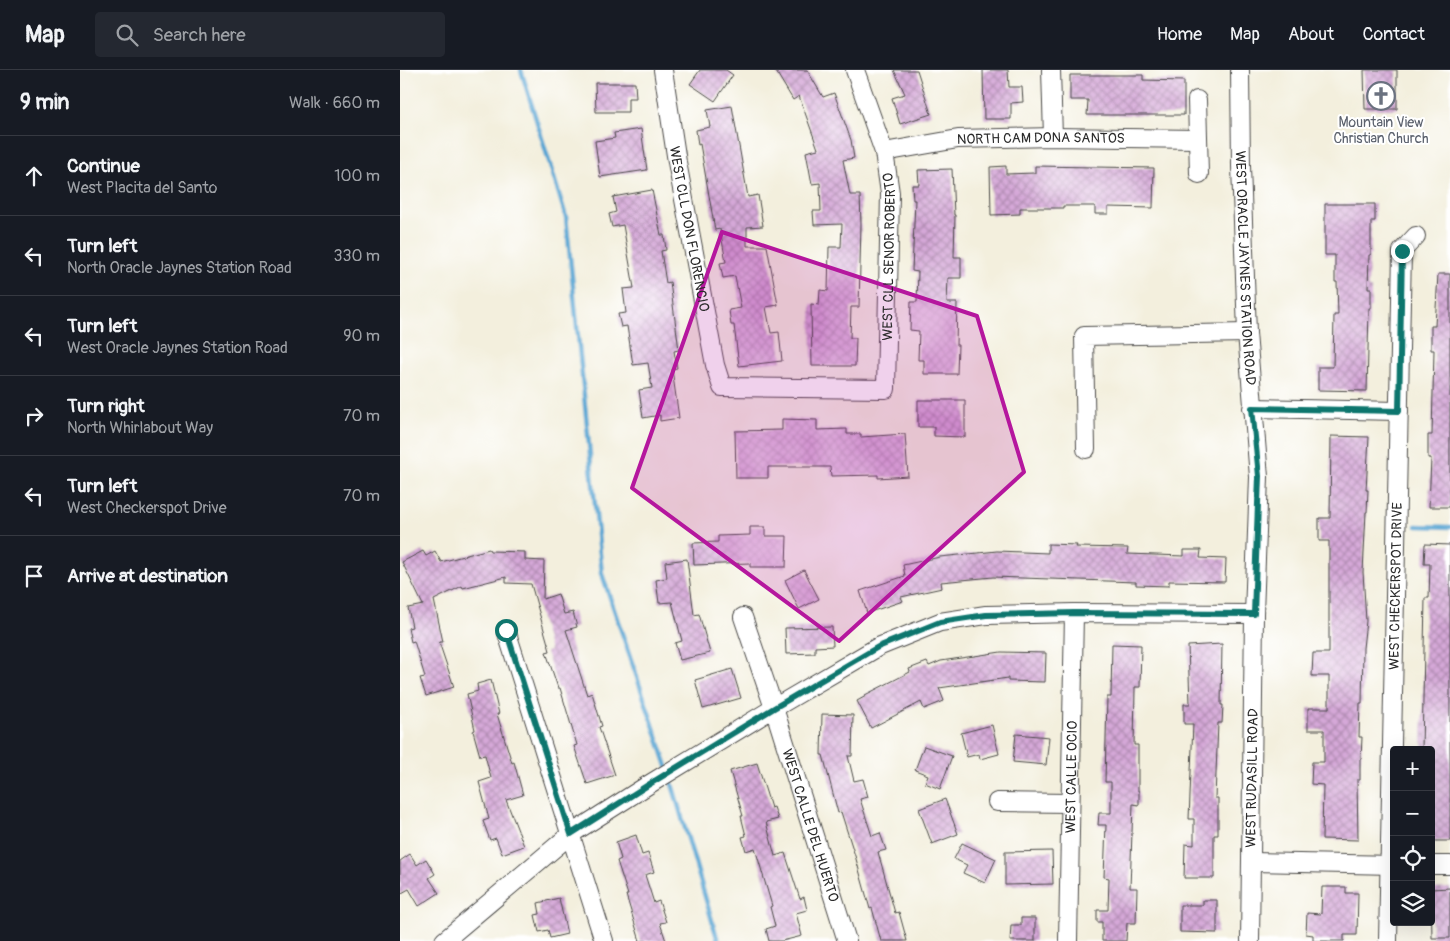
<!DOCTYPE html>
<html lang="en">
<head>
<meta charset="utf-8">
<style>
  body { margin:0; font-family:Pangolin,sans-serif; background:#242831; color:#f1f3f6 }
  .controls { position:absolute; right:15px; bottom:15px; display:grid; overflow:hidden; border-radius:5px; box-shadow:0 5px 20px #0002 }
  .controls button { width:45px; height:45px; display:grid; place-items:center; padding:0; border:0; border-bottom:1px solid #363941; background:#171b24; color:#f1f3f6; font:25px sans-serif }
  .stop { position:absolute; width:15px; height:15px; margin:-11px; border:4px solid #0f766e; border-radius:50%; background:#fff }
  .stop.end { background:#0f766e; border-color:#fff; box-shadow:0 1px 5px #0008 }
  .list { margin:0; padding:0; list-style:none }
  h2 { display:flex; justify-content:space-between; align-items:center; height:65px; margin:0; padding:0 20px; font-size:21px }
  h2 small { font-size:16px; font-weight:400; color:#9ea1a6 }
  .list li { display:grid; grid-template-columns:32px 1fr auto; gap:15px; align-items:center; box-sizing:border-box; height:80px; padding:0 20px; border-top:1px solid #363941 }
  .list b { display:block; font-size:19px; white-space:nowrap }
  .list p { margin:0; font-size:16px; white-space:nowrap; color:#9ea1a6 }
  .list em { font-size:16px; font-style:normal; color:#9ea1a6 }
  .icon { flex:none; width:28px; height:28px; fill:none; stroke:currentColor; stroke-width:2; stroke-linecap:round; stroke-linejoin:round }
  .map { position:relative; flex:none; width:1050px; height:871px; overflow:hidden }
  header { display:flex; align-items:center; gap:30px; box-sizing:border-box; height:70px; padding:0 25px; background:#171b24; border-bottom:1px solid #363941 }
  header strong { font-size:24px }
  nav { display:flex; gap:28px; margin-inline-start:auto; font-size:18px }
  .search { width:350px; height:45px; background:#242831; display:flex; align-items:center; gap:12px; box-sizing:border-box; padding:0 18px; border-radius:5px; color:#9ea1a6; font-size:19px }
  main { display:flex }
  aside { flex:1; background:#171b24 }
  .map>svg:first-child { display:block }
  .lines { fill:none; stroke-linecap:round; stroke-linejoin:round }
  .stream { stroke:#5aa6d3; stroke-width:4.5 }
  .building { fill:url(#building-cross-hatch) }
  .street-casing { stroke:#494846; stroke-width:20 }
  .street { stroke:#fff; stroke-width:18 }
  .route { stroke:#0f766e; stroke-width:6 }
  .marked { fill:#b5179e; fill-opacity:0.2; stroke:#b5179e; stroke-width:4; stroke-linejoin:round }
  .labels { text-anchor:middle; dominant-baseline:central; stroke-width:4; stroke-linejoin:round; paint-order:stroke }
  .worship-label { font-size:14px; fill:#5b616d; stroke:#fff }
  .street-label { font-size:14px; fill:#2b2b2b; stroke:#fff }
</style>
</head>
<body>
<header>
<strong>Map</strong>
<div class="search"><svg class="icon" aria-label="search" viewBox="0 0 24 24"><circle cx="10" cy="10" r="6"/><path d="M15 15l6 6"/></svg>Search here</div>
<nav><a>Home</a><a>Map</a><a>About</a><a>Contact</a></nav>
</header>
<main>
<aside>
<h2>9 min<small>Walk · 660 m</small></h2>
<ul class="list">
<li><svg class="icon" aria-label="ahead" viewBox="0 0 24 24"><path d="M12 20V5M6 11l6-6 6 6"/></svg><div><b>Continue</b><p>West Placita del Santo</p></div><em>100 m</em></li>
<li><svg class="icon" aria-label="left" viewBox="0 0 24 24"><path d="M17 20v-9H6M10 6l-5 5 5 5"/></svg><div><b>Turn left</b><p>North Oracle Jaynes Station Road</p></div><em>330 m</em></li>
<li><svg class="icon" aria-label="left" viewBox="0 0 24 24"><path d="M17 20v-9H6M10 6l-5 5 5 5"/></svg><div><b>Turn left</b><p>West Oracle Jaynes Station Road</p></div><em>90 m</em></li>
<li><svg class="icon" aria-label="right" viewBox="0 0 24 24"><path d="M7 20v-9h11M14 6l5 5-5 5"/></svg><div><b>Turn right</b><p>North Whirlabout Way</p></div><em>70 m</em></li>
<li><svg class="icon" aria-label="left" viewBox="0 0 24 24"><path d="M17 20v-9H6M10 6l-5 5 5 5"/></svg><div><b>Turn left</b><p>West Checkerspot Drive</p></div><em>70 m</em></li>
<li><svg class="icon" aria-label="arrive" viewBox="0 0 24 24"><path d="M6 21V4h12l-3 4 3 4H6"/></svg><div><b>Arrive at destination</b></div></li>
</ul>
</aside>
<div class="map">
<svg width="1050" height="871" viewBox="0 0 1050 871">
  <defs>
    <pattern id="building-cross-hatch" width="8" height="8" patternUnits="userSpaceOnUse" patternTransform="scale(1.25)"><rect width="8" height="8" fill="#d5a8d8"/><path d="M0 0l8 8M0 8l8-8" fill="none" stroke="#ad89af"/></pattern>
  </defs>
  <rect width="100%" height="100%" fill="#fff"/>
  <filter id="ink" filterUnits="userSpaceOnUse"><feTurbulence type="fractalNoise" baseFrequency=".02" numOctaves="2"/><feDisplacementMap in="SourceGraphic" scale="10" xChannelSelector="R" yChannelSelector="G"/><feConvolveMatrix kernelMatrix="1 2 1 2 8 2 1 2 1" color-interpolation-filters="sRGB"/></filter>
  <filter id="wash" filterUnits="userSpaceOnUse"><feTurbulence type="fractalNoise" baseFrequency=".0096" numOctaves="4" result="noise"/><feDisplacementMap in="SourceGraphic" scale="20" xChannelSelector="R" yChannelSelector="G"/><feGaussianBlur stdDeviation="1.12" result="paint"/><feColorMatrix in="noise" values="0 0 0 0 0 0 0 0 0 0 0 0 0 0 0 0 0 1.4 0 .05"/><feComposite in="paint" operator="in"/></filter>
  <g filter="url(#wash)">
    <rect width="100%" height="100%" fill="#f3efdd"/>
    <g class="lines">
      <!-- stream -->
      <g class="stream">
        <polyline points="121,0 166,147 202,504 268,699"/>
        <polyline points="1017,456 1050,457"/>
        <polyline points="270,707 318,871"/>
      </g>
    </g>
    <g id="blocks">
      <!-- building -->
      <g class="building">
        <polygon points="300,0 326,0 333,5 315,31 290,14"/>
        <polygon points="375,0 407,0 423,27 434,23 451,70 454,88 443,90 450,125 460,125 461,154 459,237 451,237 450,268 456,268 455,296 412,296 411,234 419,235 420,220 428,221 429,177 441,177 442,154 414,155 413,141 421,141 420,113 412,114 406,82 418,79 399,26 393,30"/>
        <polygon points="494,0 517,0 531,44 500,54 492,28 505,24"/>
        <polygon points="583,0 608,0 609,17 622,17 623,32 611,33 611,49 584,49"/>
        <polygon points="964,0 997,0 997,39 965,39"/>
        <polygon points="670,5 743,5 743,10 784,11 784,45 687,45 688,30 670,30"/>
        <polygon points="195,13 235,13 236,28 228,28 228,42 196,42"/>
        <polygon points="332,36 348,127 358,125 363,156 347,157 347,176 367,176 378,235 366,237 371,263 379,262 382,291 339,296 334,255 331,255 329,240 341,238 335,206 323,208 320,193 326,192 320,159 315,160 300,74 298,75 296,60 310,57 307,40"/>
        <polygon points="241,59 247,100 200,107 195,71 215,68 214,63"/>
        <polygon points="606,96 606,104 635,103 635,96 754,98 753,138 708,137 708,144 695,144 695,136 663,136 663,138 620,138 620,144 591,145 590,97"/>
        <polygon points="552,99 554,145 555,145 554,187 561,187 561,208 548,208 547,233 557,233 556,275 558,275 557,304 524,304 524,290 518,290 519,261 510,260 511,232 517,232 518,202 512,201 515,130 513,130 512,115 519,115 518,100"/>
        <polygon points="252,120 261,165 264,165 266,180 261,181 266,213 270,212 279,280 274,281 277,298 272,299 279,348 260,351 260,345 243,348 239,320 252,318 248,293 233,295 227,256 221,257 218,244 226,243 223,219 234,218 223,155 212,157 209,144 216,142 213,127"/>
        <polygon points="925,134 975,134 975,151 971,151 971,185 969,185 968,218 971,218 971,238 969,238 967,321 918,320 918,297 933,297 934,245 938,245 937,212 935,212 935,185 925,185"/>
        <polygon points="1038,204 1050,204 1050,437 1029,437 1031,388 1028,388 1028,365 1032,365 1034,280 1031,280 1031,256 1035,256"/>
        <polygon points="518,330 565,330 565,367 534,366 534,357 518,357"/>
        <polygon points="382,349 417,350 417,360 447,359 447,364 461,364 461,367 505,364 508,406 478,408 478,405 431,406 430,397 368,397 368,408 336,408 335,361 382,360"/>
        <polygon points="931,366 969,367 966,420 968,420 967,442 966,442 963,502 966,551 963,578 962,633 960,633 959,667 962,667 961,689 960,689 960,710 957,710 958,770 922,769 923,715 911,714 912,692 924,692 924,660 908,660 908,638 929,638 929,606 912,606 913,583 929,583 929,471 919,471 919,448 930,448"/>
        <polygon points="350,457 365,457 365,466 387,466 386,497 350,497 350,493 294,495 293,473 318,472 318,466 350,465"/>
        <polygon points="648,474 677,475 676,477 728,478 727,484 784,486 784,480 801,480 800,488 826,489 825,512 769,511 769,516 736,515 736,512 593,507 541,512 542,518 501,527 503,531 467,543 460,521 505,506 503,495 540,487 597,481 648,483"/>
        <polygon points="1025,474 1050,475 1050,771 1031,771 1031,680 1022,680 1025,528 1029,528 1030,494 1024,494"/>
        <polygon points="89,479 90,481 125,482 125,490 144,491 143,529 158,524 164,544 173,542 177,557 166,560 187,625 192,623 202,656 199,657 215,705 187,714 174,676 177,675 160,618 158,618 146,582 150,581 131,514 106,513 106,507 63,518 62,516 34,530 43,572 39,572 54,617 26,626 20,608 25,607 14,571 11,572 8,558 12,557 8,538 23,535 2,492 23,481 26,486 35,481 41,492"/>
        <polygon points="287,489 294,545 299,544 310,583 280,590 275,573 282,571 272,532 259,533 256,510 267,508 265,492"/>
        <polygon points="404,500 419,529 399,539 385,510"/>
        <polygon points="432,557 433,576 415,577 415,583 386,584 385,558"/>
        <polygon points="712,574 741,575 740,617 735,617 734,675 738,675 738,721 739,721 739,735 733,734 730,818 737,818 736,853 727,853 726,871 702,871 702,852 697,852 697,840 708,840 709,808 704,807 706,755 698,755 699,743 711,743 711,712 705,712 707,627 711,627"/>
        <polygon points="822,574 821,635 823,635 822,653 818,653 815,728 818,728 818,765 814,765 814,808 784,808 785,774 794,775 794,749 789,749 793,654 784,654 784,634 790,634 788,576"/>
        <polygon points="601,582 646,583 645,612 608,611 608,608 539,618 544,631 524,639 521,632 471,658 457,631 466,626 465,625 510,602 509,599 527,592 529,596 541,591"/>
        <polygon points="332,599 341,628 303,639 295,610"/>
        <polygon points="91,610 99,644 97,644 112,693 114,692 123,725 106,730 124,776 102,784 96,768 90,770 83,751 89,749 79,712 91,708 85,685 80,686 73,661 75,660 67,624 78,621 77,614"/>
        <polygon points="422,644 453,645 452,686 448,686 454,711 463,709 468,727 460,729 472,766 480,763 486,780 478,782 495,843 499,842 507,871 481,871 472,838 470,839 456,789 441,742 438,743 423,685 421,685"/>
        <polygon points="592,655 599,684 580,689 579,684 567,687 561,663"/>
        <polygon points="616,664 649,667 646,695 613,692"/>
        <polygon points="524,676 552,686 540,719 525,713 528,705 515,700"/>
        <polygon points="357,693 371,738 374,737 378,749 366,752 375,786 385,783 400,829 404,827 407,840 396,843 402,866 382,871 369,871 366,859 375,856 370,837 372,836 355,778 346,781 342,767 346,766 341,746 343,746 330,701"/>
        <polygon points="545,729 558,764 532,774 519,739"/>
        <polygon points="236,765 242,785 248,783 254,802 245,805 254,833 259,831 266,852 260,853 266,871 240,871 226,825 228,825 217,791 221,789 216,772"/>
        <polygon points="562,773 596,789 585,813 563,803 567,795 554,789"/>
        <polygon points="652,781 653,814 605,815 605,782"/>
        <polygon points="10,784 17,795 26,789 35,804 29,808 39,823 19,836 9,819 0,824 0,791"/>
        <polygon points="922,817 946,817 946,823 958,823 957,865 944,865 944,871 913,871 913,865 906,864 907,843 921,844"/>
        <polygon points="1050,818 1050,868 1032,868 1031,819"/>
        <polygon points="159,828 167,864 150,868 148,860 139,862 135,845 140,844 138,833"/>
        <polygon points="803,830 817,830 817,863 780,862 780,835 803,835"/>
        <polygon points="621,848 635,848 635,871 610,871 611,855 621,855"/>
      </g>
    </g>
  </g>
  <g filter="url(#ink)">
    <use href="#blocks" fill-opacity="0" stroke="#494846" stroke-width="1"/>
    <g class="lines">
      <defs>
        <g id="street">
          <path id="s1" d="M 263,0 L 277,92 L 315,295 L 322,317 L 486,319 L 490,123 L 484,82 L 455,0"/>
          <polyline points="651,0 653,67"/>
          <path id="s2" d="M 840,0 L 841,96 L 847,263 L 859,407 L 854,544 L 850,871"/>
          <polyline points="797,30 799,104"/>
          <path id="s3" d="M 484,82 L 558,69 L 653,67 L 798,69"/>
          <polyline points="852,338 999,341"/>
          <polyline points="686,379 684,266 847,263"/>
          <path id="s4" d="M 343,547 L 374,638 L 447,871"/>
          <polyline points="106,560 204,871"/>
          <polyline points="597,732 670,733"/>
          <polyline points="851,792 994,795"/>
          <polyline points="1031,795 1050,795"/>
          <polyline points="44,871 171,764 248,715 374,638 478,577 540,552 586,545 674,543 854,544"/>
          <path id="s5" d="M 668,871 L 674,543"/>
          <path id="s6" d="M 988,871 L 1002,181 L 1016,166"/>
        </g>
      </defs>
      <!-- street casing -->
      <use href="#street" class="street-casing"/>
      <!-- street -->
      <use href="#street" class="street"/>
    </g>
  </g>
  <g class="lines" filter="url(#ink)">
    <!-- route -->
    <polyline class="route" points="106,560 171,764 248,715 374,638 478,577 540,552 586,545 674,543 854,544 859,406 852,338 999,341 1002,181"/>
  </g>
  <!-- marked area -->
  <path class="marked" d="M 322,162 L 577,246 L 624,402 L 439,571 L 232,418 Z"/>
  <!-- icons -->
  <defs>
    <symbol id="church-ring" viewBox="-11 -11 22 22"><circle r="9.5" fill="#fff" stroke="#6b7280" stroke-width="1.5"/><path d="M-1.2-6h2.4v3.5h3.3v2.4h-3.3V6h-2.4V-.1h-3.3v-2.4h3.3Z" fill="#6b7280"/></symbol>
  </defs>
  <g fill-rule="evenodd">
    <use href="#church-ring" x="965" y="10" width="32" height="32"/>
  </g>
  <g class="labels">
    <!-- worship labels -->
    <g class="worship-label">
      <text x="981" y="52">Mountain View<tspan x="981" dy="16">Christian Church</tspan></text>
    </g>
    <!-- street labels -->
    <g class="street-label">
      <text stroke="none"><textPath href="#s3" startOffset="158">NORTH CAM DONA SANTOS</textPath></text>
      <text stroke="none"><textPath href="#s1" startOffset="161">WEST CLL DON FLORENCIO</textPath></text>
      <text stroke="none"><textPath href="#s1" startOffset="619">WEST CLL SENOR ROBERTO</textPath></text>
      <text stroke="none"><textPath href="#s2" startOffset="198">WEST ORACLE JAYNES STATION ROAD</textPath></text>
      <text stroke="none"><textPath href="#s6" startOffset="355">WEST CHECKERSPOT DRIVE</textPath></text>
      <text stroke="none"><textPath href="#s5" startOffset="164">WEST CALLE OCIO</textPath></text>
      <text transform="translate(852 708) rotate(-89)">WEST RUDASILL ROAD</text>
      <text stroke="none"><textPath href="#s4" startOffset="219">WEST CALLE DEL HUERTO</textPath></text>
    </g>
  </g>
</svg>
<div class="controls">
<button>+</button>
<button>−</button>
<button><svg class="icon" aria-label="locate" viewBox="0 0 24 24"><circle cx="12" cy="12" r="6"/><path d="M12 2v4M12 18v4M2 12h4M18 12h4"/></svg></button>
<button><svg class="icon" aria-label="layers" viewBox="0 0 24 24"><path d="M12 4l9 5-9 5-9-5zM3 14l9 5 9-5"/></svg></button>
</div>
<div class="stop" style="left:106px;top:560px"></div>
<div class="stop end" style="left:1002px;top:181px"></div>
</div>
</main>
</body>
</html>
